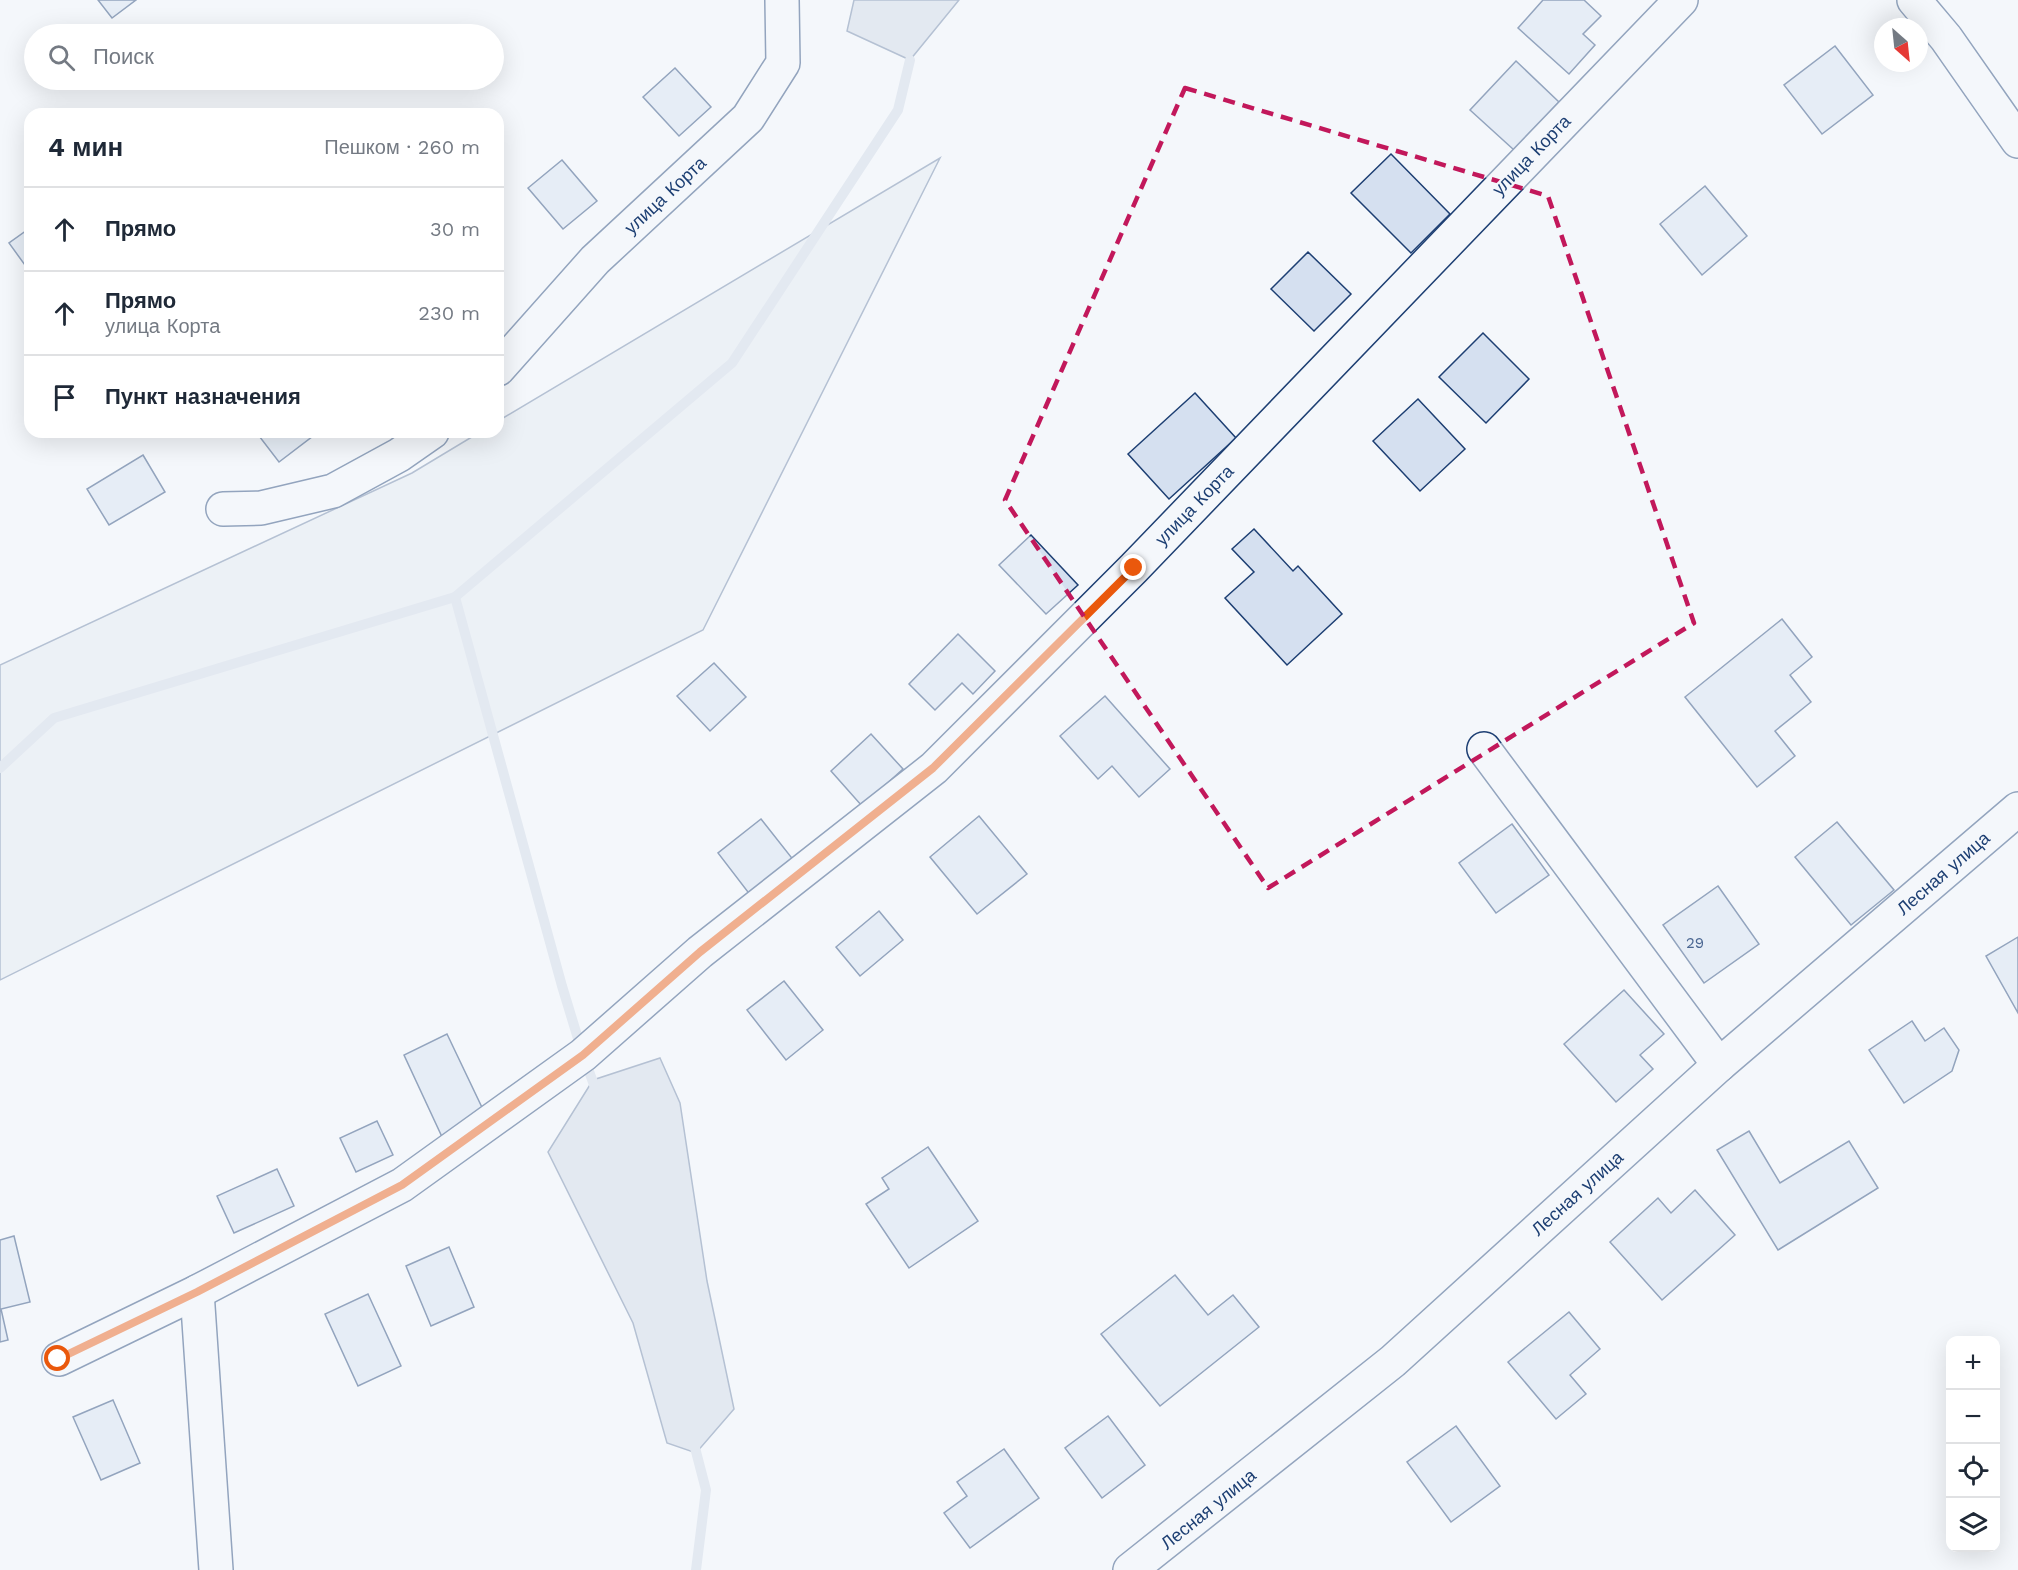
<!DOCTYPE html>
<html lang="ru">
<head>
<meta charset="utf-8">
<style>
  body { margin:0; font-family:"Work Sans",sans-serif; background:#f6f6f7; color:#1f2937 }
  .controls { position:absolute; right:18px; bottom:18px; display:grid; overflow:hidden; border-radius:12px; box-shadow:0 6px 24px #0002 }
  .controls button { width:54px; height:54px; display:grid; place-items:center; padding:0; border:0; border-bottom:2px solid #e0e1e3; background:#fff; color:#1f2937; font:30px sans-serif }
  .compass { position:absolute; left:1874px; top:18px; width:54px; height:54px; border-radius:50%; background:#fff; box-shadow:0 6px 24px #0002; rotate:153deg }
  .stop { position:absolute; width:18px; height:18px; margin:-14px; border:4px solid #ea580c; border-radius:50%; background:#fff }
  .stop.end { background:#ea580c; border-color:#fff; box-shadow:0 2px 6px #0008 }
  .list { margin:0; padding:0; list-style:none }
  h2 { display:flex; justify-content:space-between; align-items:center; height:78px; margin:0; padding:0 24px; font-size:26px }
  h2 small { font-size:20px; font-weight:400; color:#747a83 }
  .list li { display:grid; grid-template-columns:39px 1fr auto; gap:18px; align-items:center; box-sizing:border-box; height:84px; padding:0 24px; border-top:2px solid #e0e1e3 }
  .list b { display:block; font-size:22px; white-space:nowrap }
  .list p { margin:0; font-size:20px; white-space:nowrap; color:#747a83 }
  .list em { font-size:20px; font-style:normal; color:#747a83 }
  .icon { flex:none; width:33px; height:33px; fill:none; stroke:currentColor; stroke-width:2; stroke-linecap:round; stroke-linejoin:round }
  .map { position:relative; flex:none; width:2018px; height:1570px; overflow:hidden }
  .search { position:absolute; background:#fff; box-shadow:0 6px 24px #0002; left:24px; top:24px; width:480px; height:66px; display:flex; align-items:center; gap:15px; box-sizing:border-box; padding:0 21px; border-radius:33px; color:#747a83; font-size:22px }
  .panel { position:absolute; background:#fff; box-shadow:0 6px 24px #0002; left:24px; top:108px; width:480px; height:330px; border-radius:18px }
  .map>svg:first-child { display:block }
  .green { fill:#e3e9f0; stroke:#687fa3; stroke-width:1.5 }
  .water { fill:#cfd7e4; stroke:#687fa3; stroke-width:1.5 }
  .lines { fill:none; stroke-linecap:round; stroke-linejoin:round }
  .stream { stroke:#cfd7e4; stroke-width:10 }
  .building { fill:#d5e0f0; stroke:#1d3f73; stroke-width:1.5 }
  .minor-casing { stroke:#1d3f73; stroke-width:36 }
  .minor { stroke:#f4f7fb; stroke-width:33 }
  .route { stroke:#ea580c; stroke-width:8 }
  .marked { fill:none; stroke:#c2185b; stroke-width:4.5; stroke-dasharray:12 8; stroke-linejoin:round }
  .labels { text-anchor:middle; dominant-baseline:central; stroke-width:4.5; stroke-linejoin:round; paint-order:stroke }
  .number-label { font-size:15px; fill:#4b6792 }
  .street-label { font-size:18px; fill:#1d3f73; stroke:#f4f7fb }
</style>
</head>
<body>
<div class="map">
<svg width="2018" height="1570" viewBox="0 0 2018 1570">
  <rect width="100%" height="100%" fill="#f4f7fb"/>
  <!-- green -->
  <polygon class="green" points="940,158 703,630 0,980 0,665 412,473 480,432 498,432 498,421"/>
  <!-- water -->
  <g class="water">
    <polygon points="854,0 959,0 910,60 847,31"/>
    <polygon points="660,1058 680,1103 707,1281 734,1409 696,1453 667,1443 633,1323 548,1152 593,1080"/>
  </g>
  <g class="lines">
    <!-- stream -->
    <g class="stream">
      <polyline points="455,597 562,986 583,1055 597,1093"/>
      <polyline points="0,768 54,718 455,597 732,363 898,110 910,60"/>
      <polyline points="693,1440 706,1490 696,1570"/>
    </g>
  </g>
  <!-- building -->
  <g class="building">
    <polygon points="98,0 136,0 112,18"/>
    <polygon points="1543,0 1584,0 1601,16 1583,34 1595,45 1569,74 1518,28"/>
    <polygon points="1835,46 1873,95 1822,134 1784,85"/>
    <polygon points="1516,61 1559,102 1514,150 1470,110"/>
    <polygon points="675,68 711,107 679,136 643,97"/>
    <polygon points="1391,154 1450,214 1411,253 1351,193"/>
    <polygon points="562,160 597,201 563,229 528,188"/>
    <polygon points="1705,186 1747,236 1702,275 1660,224"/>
    <polygon points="30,228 30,272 9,243"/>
    <polygon points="1308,252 1351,294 1314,331 1271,289"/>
    <polygon points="1483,333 1529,379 1486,423 1439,377"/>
    <polygon points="1195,393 1236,438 1169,499 1128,454"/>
    <polygon points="1418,399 1465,449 1420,491 1373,441"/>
    <polygon points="256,432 310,432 313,436 279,462"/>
    <polygon points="143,455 165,492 109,525 87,489"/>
    <polygon points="1254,529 1293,571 1298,566 1342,614 1287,665 1225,598 1254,572 1232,549"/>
    <polygon points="1031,535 1078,585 1046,614 999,565"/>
    <polygon points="1782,619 1812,657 1790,675 1811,702 1775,731 1795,756 1757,787 1685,697"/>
    <polygon points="958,634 995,671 973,694 962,683 935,710 909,684"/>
    <polygon points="714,663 746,697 710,731 677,696"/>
    <polygon points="1105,696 1170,769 1139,797 1112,766 1098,779 1060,736"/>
    <polygon points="871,734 903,769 862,806 831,771"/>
    <polygon points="979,816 1027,874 977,914 930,857"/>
    <polygon points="761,819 795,862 751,896 718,853"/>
    <polygon points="1837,822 1894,890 1851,925 1795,857"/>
    <polygon points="1512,824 1549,875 1496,913 1459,863"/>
    <polygon points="1718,886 1759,944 1704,983 1663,925"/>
    <polygon points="879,911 903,940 860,976 836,947"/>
    <polygon points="2018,937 2018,1013 1986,956"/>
    <polygon points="784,981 823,1030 786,1060 747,1010"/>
    <polygon points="1624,990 1664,1034 1640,1055 1653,1069 1616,1102 1564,1044"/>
    <polygon points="1912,1021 1925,1041 1944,1028 1959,1050 1952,1071 1904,1103 1869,1050"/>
    <polygon points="447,1034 487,1118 443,1139 404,1055"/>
    <polygon points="377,1121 393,1155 356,1172 340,1138"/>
    <polygon points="1749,1131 1780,1183 1849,1141 1878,1188 1778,1250 1717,1150"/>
    <polygon points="928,1147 978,1221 909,1268 866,1204 889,1189 882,1178"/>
    <polygon points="277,1169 294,1206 234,1233 217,1196"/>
    <polygon points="1695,1190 1735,1235 1662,1300 1610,1242 1658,1198 1671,1213"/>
    <polygon points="14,1236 30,1302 1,1309 8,1340 0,1342 0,1240"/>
    <polygon points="449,1247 474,1307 431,1326 406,1266"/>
    <polygon points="1175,1275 1208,1315 1233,1295 1259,1327 1160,1406 1101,1334"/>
    <polygon points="368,1294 401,1366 358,1386 325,1314"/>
    <polygon points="1569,1312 1600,1349 1570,1375 1586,1394 1556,1419 1508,1362"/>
    <polygon points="113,1400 140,1463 101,1480 73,1417"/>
    <polygon points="1108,1416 1145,1465 1102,1498 1065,1448"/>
    <polygon points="1456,1426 1500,1486 1451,1522 1407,1462"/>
    <polygon points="1004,1449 1039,1498 970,1548 944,1513 967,1496 957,1482"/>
  </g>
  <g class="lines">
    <defs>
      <g id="minor">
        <polyline points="1914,0 1946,38 2018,141"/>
        <polyline points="498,369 595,260 748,118 783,63 782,0"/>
        <polyline points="223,509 261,508 333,491 399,455 432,432"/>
        <polyline points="1484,749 1719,1065"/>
        <polyline points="197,1292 216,1570"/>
        <polyline points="59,1359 197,1292 402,1185 583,1055 700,952 934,768 1134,568 1681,0"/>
        <polyline points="1130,1570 1393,1361 1719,1065 2018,809"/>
      </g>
    </defs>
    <!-- minor casing -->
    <use href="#minor" class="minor-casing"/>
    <!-- minor -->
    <use href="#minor" class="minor"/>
  </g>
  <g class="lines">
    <!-- route -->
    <polyline class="route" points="58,1359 197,1292 402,1185 583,1055 700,952 933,768 1134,568"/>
  </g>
  <!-- marked area -->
  <path d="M0 0H2018V1570H0ZM 1185,88 L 1548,196 L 1694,623 L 1268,888 L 1005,500 Z" fill="#f4f7fb" fill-opacity=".55" fill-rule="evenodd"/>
  <path class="marked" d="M 1185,88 L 1548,196 L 1694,623 L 1268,888 L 1005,500 Z"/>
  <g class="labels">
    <!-- number labels -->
    <g class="number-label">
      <text x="1695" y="943">29</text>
    </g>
    <!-- street labels -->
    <g class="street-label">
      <text transform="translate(1531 155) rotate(-46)">улица Корта</text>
      <text transform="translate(665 195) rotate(-43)">улица Корта</text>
      <text transform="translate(1194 505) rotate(-46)">улица Корта</text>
      <text transform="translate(1943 873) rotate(-41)">Лесная улица</text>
      <text transform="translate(1577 1193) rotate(-42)">Лесная улица</text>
      <text transform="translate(1208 1509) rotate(-39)">Лесная улица</text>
    </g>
  </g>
</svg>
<div class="controls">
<button>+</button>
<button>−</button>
<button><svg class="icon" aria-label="locate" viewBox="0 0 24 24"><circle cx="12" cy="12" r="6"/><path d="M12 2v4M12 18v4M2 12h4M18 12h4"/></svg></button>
<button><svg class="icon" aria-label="layers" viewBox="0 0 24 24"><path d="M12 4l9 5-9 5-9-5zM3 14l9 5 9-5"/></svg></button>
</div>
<svg class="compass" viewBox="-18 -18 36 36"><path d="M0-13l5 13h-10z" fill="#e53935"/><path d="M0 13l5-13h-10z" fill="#747a83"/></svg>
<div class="stop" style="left:58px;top:1359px"></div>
<div class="stop end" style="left:1134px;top:568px"></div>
<div class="search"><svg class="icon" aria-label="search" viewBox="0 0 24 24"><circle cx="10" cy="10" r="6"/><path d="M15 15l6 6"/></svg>Поиск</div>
<section class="panel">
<h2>4 мин<small>Пешком · 260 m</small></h2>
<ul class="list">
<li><svg class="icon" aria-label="ahead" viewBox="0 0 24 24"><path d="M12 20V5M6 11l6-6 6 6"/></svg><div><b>Прямо</b></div><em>30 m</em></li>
<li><svg class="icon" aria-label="ahead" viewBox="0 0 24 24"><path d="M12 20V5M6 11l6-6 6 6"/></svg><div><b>Прямо</b><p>улица Корта</p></div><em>230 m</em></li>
<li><svg class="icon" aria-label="arrive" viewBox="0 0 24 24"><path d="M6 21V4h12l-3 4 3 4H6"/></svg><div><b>Пункт назначения</b></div></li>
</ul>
</section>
</div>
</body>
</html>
